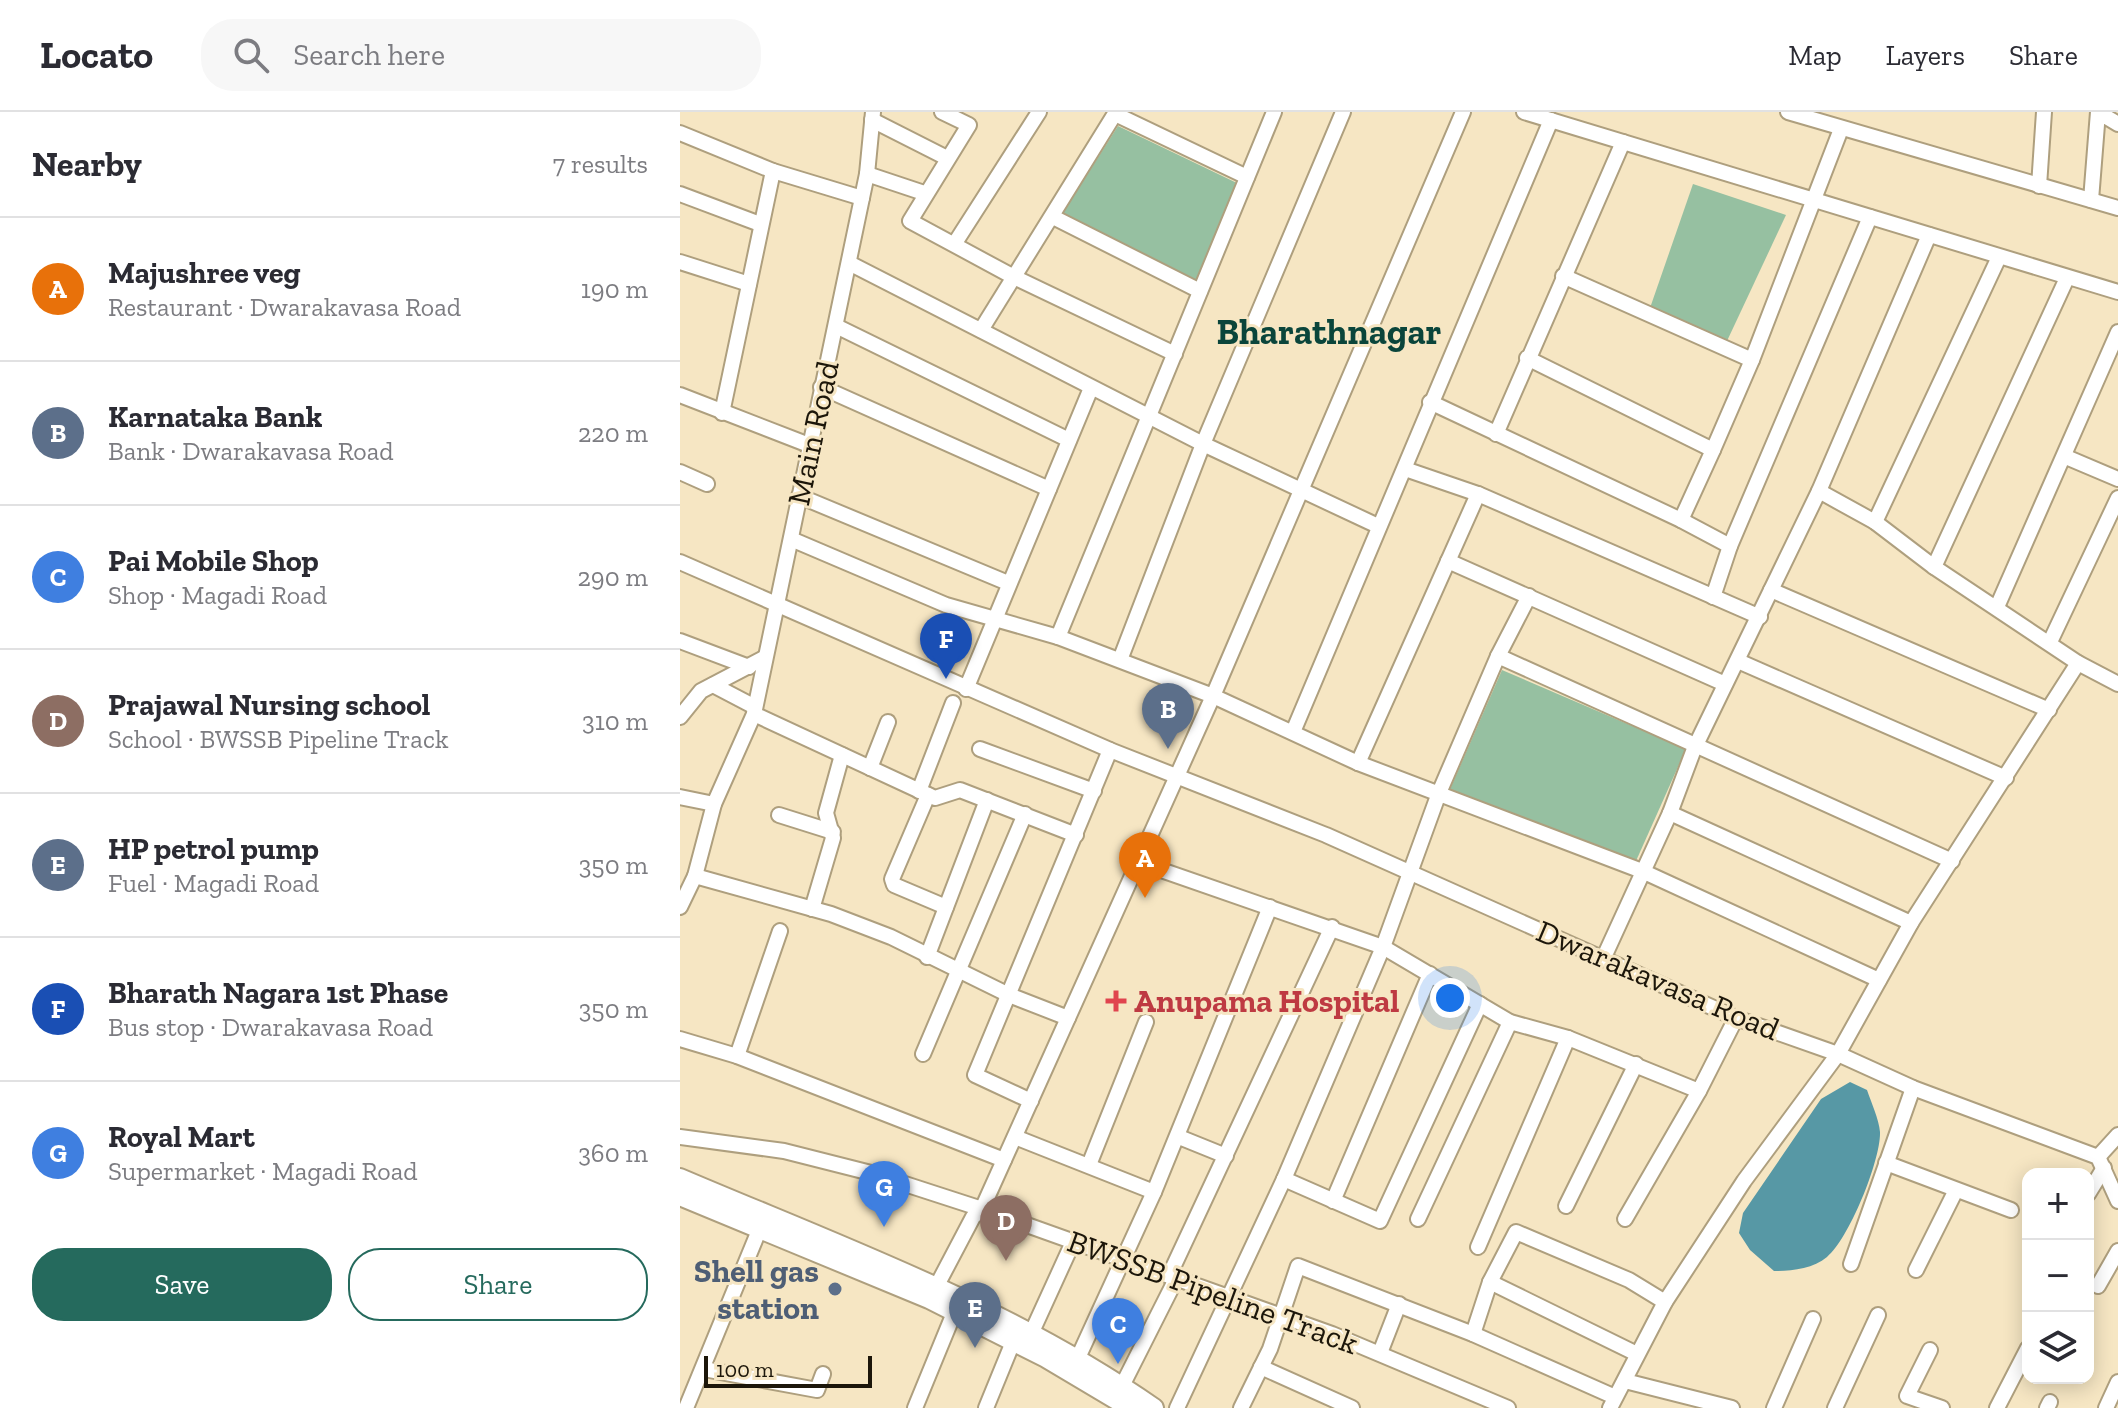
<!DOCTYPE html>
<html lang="en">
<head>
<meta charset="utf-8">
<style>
  body { margin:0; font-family:"Zilla Slab",serif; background:#f7f7f7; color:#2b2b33 }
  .controls { position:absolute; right:24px; bottom:24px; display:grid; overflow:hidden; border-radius:16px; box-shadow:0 4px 20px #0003 }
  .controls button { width:72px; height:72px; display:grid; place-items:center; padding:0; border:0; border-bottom:2px solid #e1e1e2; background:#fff; color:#2b2b33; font:40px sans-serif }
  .scale { position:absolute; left:24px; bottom:20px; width:168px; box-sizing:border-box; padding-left:8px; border:4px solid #1c160a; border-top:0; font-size:22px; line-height:28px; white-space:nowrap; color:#1c160a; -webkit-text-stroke:6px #f6e6c3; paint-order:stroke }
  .you { position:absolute; left:770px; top:886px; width:28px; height:28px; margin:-20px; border:6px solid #fff; border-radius:50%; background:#1a73e8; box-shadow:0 0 0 12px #1a73e833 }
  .badge { display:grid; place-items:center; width:52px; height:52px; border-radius:50%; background:#256a5d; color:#fff; font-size:26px; font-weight:700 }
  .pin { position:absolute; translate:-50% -66px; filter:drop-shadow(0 2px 4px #0008) }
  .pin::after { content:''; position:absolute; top:42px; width:28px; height:24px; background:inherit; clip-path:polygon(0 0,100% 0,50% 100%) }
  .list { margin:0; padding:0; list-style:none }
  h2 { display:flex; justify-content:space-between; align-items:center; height:104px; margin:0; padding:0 32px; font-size:34px }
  h2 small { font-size:26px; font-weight:400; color:#7c7c81 }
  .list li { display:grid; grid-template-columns:52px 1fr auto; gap:24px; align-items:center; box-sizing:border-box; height:144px; padding:0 32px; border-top:2px solid #e1e1e2 }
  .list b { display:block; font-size:30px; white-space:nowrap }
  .list p { margin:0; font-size:26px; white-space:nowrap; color:#7c7c81 }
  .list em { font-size:26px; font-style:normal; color:#7c7c81 }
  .actions { display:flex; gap:16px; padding:24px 32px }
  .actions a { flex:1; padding:18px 0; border:2px solid #256a5d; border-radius:32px; text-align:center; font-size:28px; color:#256a5d }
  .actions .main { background:#256a5d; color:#fff }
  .icon { flex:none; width:44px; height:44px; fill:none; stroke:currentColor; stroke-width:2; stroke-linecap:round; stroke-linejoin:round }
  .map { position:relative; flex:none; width:1438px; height:1296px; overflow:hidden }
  header { display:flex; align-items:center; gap:48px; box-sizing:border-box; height:112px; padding:0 40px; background:#fff; border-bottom:2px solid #e1e1e2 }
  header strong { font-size:38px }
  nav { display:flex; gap:44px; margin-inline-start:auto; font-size:28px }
  .search { width:560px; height:72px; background:#f7f7f7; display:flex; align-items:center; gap:20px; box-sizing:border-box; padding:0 28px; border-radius:32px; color:#7c7c81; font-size:30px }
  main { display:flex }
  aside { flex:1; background:#fff }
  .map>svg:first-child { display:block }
  .green { fill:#96c0a1 }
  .water { fill:#5798a5 }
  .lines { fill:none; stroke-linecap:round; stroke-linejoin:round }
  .minor-casing { stroke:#ae9f7e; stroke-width:18 }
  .major-casing { stroke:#ae9f7e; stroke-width:22 }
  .minor { stroke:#fff; stroke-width:14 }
  .major { stroke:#fff; stroke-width:18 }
  .health-dot { fill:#e0444e; stroke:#f6e6c3; stroke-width:3 }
  .service-dot { fill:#5c6f8a; stroke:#f6e6c3; stroke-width:3 }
  .labels { text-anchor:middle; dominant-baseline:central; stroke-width:6; stroke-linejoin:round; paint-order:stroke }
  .street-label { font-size:32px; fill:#1c160a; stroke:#f6e6c3 }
  .health-label { font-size:32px; font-weight:bold; fill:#be3a42; stroke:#f6e6c3; text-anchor:start }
  .service-label { font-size:32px; font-weight:bold; fill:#4e5e75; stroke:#f6e6c3; text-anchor:end }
  .quarter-label { font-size:36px; font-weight:bold; fill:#0a453b; stroke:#f6e6c3 }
</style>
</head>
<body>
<header>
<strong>Locato</strong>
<div class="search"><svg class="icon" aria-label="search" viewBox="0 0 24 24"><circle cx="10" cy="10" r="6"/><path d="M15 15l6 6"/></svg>Search here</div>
<nav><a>Map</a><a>Layers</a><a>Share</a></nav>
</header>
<main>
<aside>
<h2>Nearby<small>7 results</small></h2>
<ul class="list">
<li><span class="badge" style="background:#e8710a">A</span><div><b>Majushree veg</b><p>Restaurant · Dwarakavasa Road</p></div><em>190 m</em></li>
<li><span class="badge" style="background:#5c6f8a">B</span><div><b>Karnataka Bank</b><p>Bank · Dwarakavasa Road</p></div><em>220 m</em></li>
<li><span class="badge" style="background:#3f7fe0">C</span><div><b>Pai Mobile Shop</b><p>Shop · Magadi Road</p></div><em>290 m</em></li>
<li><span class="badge" style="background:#8d6e63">D</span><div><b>Prajawal Nursing school</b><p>School · BWSSB Pipeline Track</p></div><em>310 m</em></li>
<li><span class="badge" style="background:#5c6f8a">E</span><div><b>HP petrol pump</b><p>Fuel · Magadi Road</p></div><em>350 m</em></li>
<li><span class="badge" style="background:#1a4fb4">F</span><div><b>Bharath Nagara 1st Phase</b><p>Bus stop · Dwarakavasa Road</p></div><em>350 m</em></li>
<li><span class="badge" style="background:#3f7fe0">G</span><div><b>Royal Mart</b><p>Supermarket · Magadi Road</p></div><em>360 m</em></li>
</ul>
<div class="actions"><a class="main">Save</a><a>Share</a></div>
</aside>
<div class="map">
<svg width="1438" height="1296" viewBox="0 0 1438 1296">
  <rect width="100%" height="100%" fill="#f6e6c3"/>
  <!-- green -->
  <g class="green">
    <polygon points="438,14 559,72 516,169 382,102"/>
    <polygon points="1013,72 1106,103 1047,229 970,196"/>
    <polygon points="822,558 1006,637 956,749 770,677"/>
  </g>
  <!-- water -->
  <path class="water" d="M 1170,970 L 1187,978 C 1191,990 1199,1007 1200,1020 C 1201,1048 1169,1127 1147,1145 C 1133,1157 1111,1159 1094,1159 L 1070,1138 L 1059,1121 L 1063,1101 L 1141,987 Z"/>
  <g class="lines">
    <defs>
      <g id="minor">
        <polyline points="262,0 289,13 230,109 332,164 495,242"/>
        <polyline points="844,0 1438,180"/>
        <polyline points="1108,0 1438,96"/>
        <polyline points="435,2 567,65"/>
        <polyline points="192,8 267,46"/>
        <polyline points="0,21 93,59 182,86"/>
        <polyline points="187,62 244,81"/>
        <polyline points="1359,74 1364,0"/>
        <polyline points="0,82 80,112"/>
        <polyline points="1411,88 1418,0 1438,12"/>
        <polyline points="373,105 520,179"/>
        <polyline points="275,131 359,0"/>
        <polyline points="0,150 69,172"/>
        <polyline points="169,151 523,332 698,414"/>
        <polyline points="883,164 1072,248"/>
        <polyline points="156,214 389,328"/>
        <polyline points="301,218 436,0"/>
        <polyline points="847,246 1033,338 1072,248 1161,17"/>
        <polyline points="141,275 369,377"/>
        <polyline points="0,283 129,333"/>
        <polyline points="750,290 1001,408 1033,338"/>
        <polyline points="42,301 93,59"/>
        <polyline points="816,322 943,30"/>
        <polyline points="1386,345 1438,367"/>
        <polyline points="725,357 798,382 1080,505"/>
        <polyline points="0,360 27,372"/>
        <polyline points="119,384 328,471"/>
        <polyline points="1001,408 1050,434"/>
        <polyline points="1195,410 1319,145"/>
        <polyline points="111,427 266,493 378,525 533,584 678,651 962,759 1199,868"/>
        <polyline points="768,449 1045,572"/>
        <polyline points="0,450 430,638 646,723 1056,906 1158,942 1233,976 1418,1045 1438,1089"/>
        <polyline points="1254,455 1387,166"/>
        <polyline points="1091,478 1369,598"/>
        <polyline points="1033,485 1050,434 1190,105"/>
        <polyline points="1317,495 1438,220"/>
        <polyline points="378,525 594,0"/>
        <polyline points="0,529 69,555"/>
        <polyline points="1370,530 1438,386"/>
        <polyline points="818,544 1272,749"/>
        <polyline points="440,548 523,332 663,0"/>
        <polyline points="1058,549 1326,666"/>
        <polyline points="1398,551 1438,572"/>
        <polyline points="33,573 75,595"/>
        <polyline points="286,577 411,276"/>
        <polyline points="74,602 255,686 280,678 396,723"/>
        <polyline points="0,605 21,579 84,546"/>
        <polyline points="613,620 871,8"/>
        <polyline points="300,637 414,679"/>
        <polyline points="678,651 798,382"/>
        <polyline points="190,656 208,610"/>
        <polyline points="239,679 273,591"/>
        <polyline points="248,683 212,767 214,773 266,795"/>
        <polyline points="0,685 34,692"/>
        <polyline points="990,701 1231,811"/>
        <polyline points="99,703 153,720"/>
        <polyline points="458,750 703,835 830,910 888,926 1019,979 1056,906"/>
        <polyline points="15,764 151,802 211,825 329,883 388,906"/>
        <polyline points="0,795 15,764 34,692 74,602 187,62 193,0"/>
        <polyline points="132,797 153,726 146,701 162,643"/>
        <polyline points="247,845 307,688"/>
        <polyline points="924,845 990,701 1014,637 1139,379 1249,123"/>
        <polyline points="0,927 57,944 324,1048"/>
        <polyline points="243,942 345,702"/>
        <polyline points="57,944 100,819"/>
        <polyline points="351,989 295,963 430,638"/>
        <polyline points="0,1025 104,1039 191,1061 302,1097 652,1222 828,1296"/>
        <polyline points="335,1025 474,1080 590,795"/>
        <polyline points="499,1025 546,1044"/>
        <polyline points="1418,1045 1438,1023"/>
        <polyline points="1206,1051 1331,1098"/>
        <polyline points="409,1053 466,910"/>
        <polyline points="604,1067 700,1109 800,892"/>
        <polyline points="1408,1082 1424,1056"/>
        <polyline points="653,1089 750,862"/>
        <polyline points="886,1094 956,952"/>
        <polyline points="738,1107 830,910"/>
        <polyline points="945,1107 1019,979"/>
        <polyline points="798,1135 888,926"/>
        <polyline points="1171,1152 1233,976"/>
        <polyline points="1236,1158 1276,1078"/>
        <polyline points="489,1164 652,815"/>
        <polyline points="810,1170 957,1242"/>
        <polyline points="1418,1174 1438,1139"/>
        <polyline points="253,1181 293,1105 302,1097 533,584 783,0"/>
        <polyline points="351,1222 393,1130"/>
        <polyline points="793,1222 810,1170 836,1120 949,1168 985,1190"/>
        <polyline points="1250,1238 1227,1284 1262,1296"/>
        <polyline points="700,1241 719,1192"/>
        <polyline points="397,1248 474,1080"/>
        <polyline points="581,1255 672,1296"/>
        <polyline points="24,1257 137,1278 143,1262"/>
        <polyline points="945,1269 1052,1296"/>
        <polyline points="442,1274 496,1167"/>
        <polyline points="6,1296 80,1116"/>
        <polyline points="235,1296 274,1201"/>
        <polyline points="306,1296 333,1230"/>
        <polyline points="497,1296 604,1067 703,835 759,681 818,544 849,484"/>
        <polyline points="561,1296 590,1237 618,1154 793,1222 935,1285"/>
        <polyline points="930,1296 985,1190 1064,1069 1158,942 1231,811 1398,551 1254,455 1195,410 1139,379"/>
        <polyline points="1094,1296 1133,1207"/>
        <polyline points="1155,1296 1198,1203"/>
        <polyline points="1317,1296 1348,1236"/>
        <polyline points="1367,1296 1370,1290"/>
        <polyline points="1426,1296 1438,1270"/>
      </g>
      <g id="major">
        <path d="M 0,1066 C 162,1135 329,1195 474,1296"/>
        <polyline points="0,1084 249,1187 366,1246 450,1296"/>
      </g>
    </defs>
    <!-- minor casing -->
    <use href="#minor" class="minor-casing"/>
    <!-- major casing -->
    <use href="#major" class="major-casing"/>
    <!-- minor -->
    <use href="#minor" class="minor"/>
    <!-- major -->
    <use href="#major" class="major"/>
  </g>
  <!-- markers -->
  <path class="health-dot" d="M432 877h8v8h8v8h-8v8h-8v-8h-8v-8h8z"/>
  <circle class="service-dot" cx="155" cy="1177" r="8"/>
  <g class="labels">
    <!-- street labels -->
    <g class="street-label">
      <text transform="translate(133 321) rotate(-78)">Main Road</text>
      <text transform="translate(978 868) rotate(23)">Dwarakavasa Road</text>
      <text transform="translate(533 1180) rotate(20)">BWSSB Pipeline Track</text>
    </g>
    <!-- health labels -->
    <g class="health-label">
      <text x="454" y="889">Anupama Hospital</text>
    </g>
    <!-- service labels -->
    <g class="service-label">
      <text x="139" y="1159">Shell gas<tspan x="139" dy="37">station</tspan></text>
    </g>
    <!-- quarter labels -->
    <g class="quarter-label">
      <text x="649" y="219">Bharathnagar</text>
    </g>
  </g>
</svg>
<div class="controls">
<button>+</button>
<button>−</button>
<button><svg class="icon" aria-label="layers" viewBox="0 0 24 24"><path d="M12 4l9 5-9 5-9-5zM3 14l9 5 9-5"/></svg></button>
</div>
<div class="scale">100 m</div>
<div class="you"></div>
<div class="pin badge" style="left:465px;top:786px;background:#e8710a">A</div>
<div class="pin badge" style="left:488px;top:637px;background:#5c6f8a">B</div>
<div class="pin badge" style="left:438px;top:1252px;background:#3f7fe0">C</div>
<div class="pin badge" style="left:326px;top:1149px;background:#8d6e63">D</div>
<div class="pin badge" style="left:295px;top:1236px;background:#5c6f8a">E</div>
<div class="pin badge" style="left:266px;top:567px;background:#1a4fb4">F</div>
<div class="pin badge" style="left:204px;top:1115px;background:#3f7fe0">G</div>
</div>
</main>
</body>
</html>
